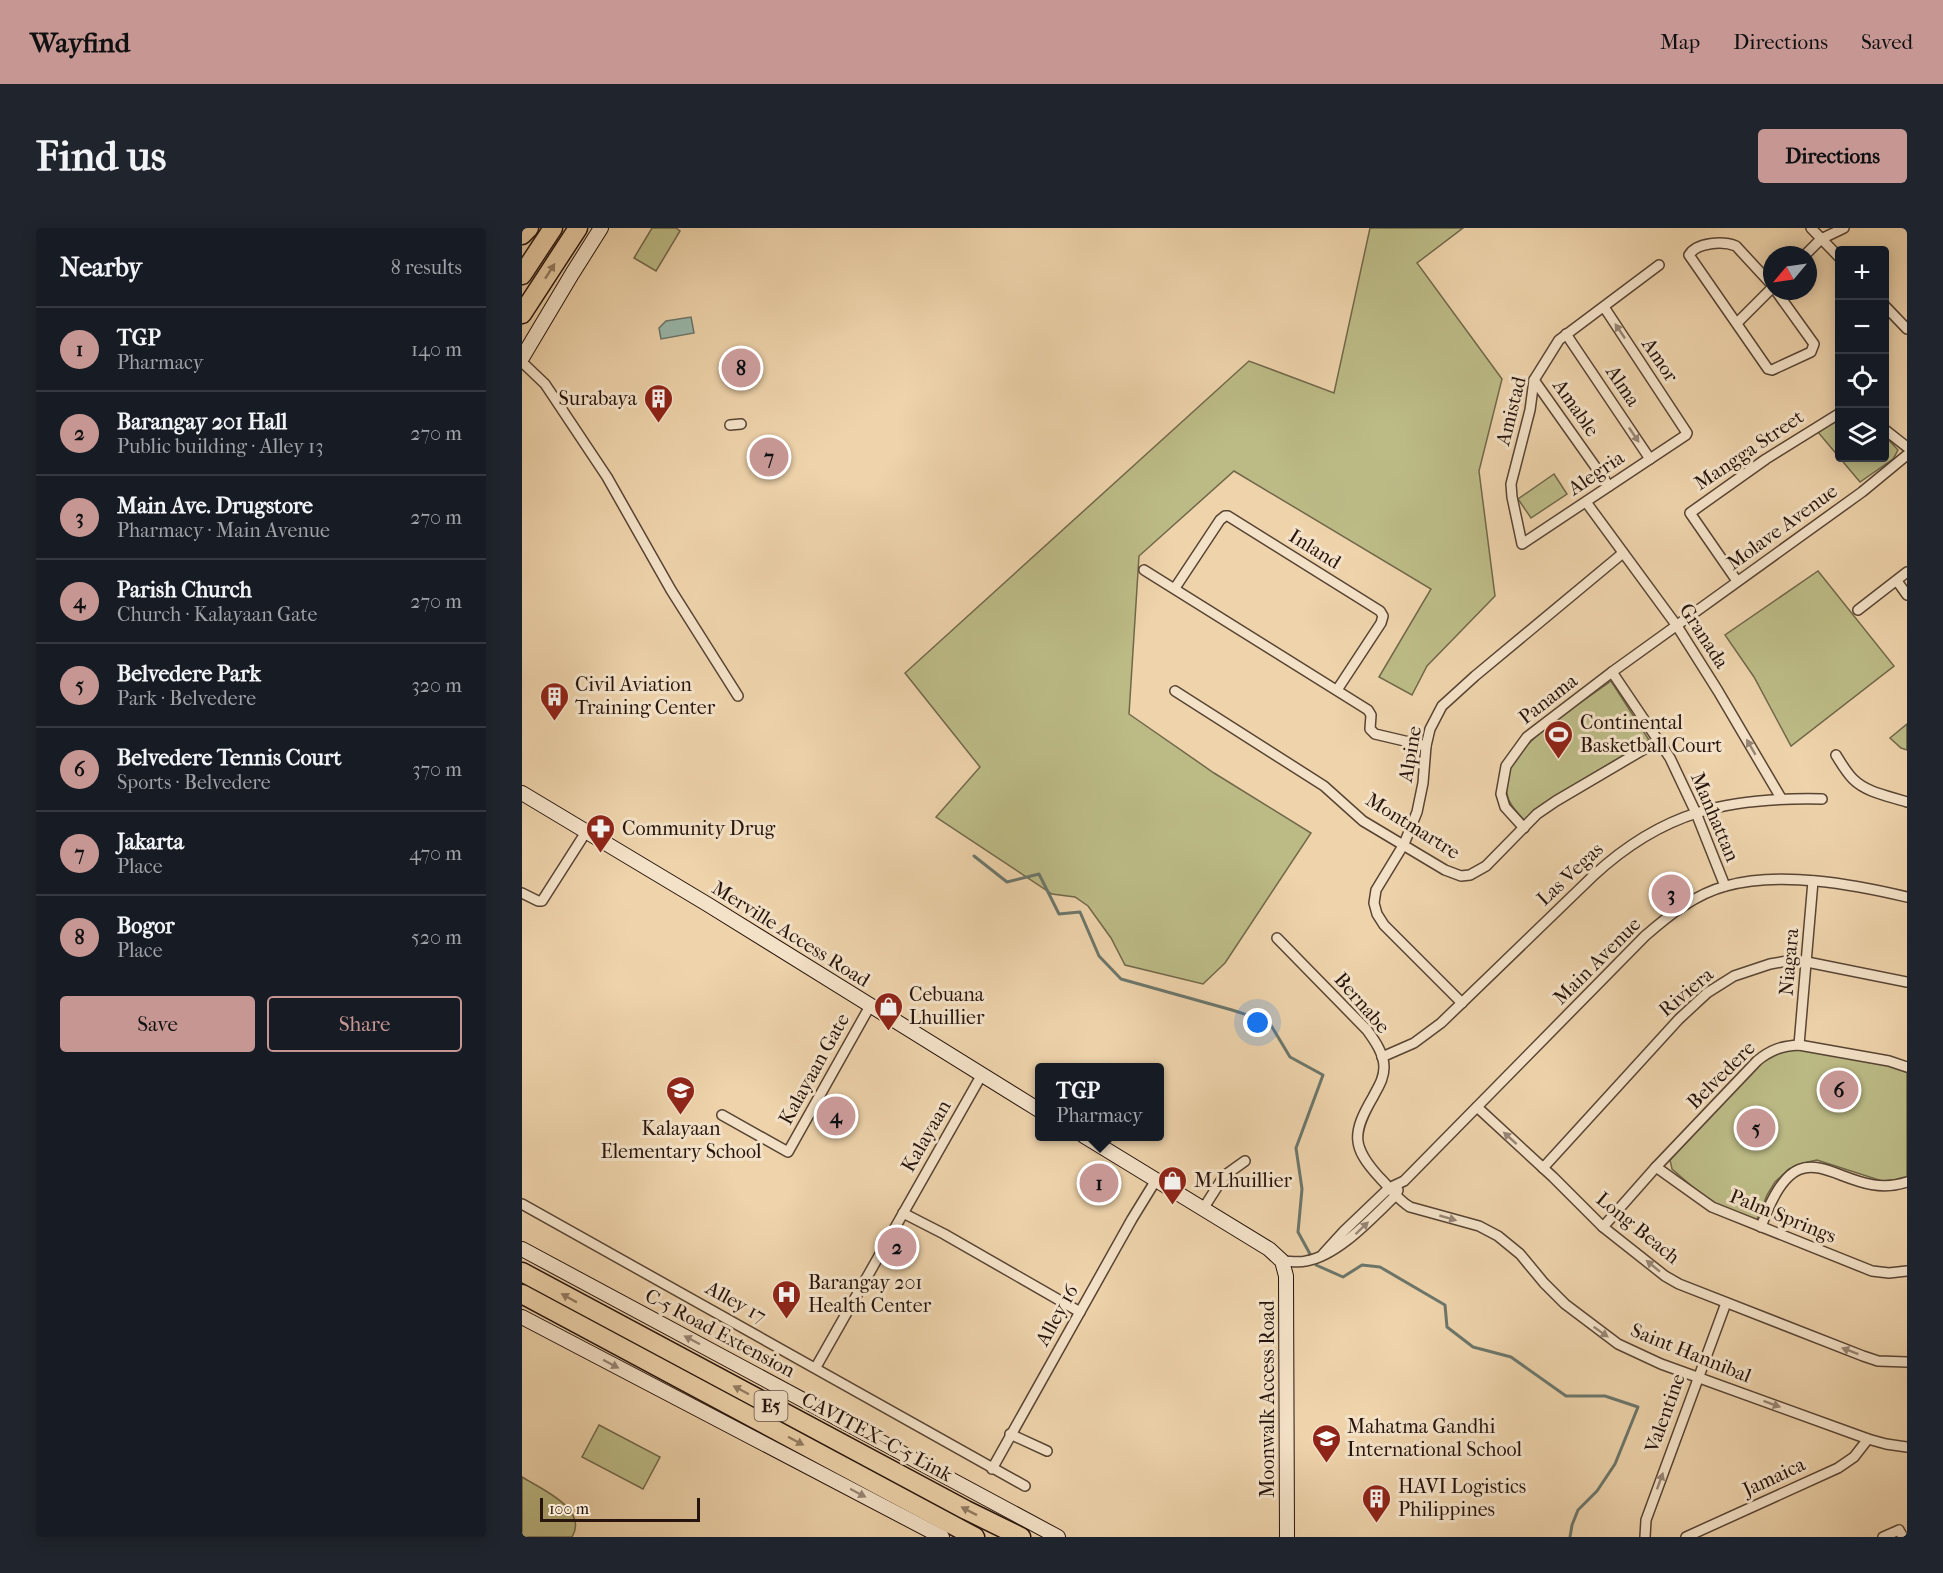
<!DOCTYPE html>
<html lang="en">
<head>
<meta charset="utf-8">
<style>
  body { margin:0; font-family:"IM FELL French Canon",serif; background:#20242c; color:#f1f3f6 }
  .controls { position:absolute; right:18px; top:18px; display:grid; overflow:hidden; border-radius:6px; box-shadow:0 3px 15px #0003 }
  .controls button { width:54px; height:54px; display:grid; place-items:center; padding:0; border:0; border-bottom:2px solid #363941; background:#171b24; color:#f1f3f6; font:30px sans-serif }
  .compass { position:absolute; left:1241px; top:18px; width:54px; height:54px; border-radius:50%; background:#171b24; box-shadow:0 3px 15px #0003; rotate:241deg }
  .scale { position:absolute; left:18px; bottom:15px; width:160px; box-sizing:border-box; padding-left:6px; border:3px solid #26140d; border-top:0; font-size:16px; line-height:21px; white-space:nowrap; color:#26140d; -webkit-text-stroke:4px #f4e2c8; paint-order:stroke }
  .you { position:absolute; left:736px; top:795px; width:21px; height:21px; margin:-15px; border:4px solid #fff; border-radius:50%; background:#1a73e8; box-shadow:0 0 0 9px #1a73e833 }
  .badge { display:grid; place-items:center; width:39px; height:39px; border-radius:50%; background:#c59692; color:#111; font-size:20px; font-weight:700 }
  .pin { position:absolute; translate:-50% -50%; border:3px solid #fff; box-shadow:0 2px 6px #0006 }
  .popup { position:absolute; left:513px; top:835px; width:129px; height:78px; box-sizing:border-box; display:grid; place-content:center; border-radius:6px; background:#171b24; filter:drop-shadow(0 2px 4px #0005); font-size:20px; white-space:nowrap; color:#9ea1a6 }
  .popup b { font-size:22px; color:#f1f3f6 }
  .popup::after { content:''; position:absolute; left:50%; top:100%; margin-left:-12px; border:12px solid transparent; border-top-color:#171b24 }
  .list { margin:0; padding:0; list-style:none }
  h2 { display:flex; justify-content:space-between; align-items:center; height:78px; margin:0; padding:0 24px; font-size:26px }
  h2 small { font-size:20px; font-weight:400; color:#9ea1a6 }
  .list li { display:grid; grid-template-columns:39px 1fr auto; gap:18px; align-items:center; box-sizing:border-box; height:84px; padding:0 24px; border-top:2px solid #363941 }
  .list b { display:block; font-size:22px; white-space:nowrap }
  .list p { margin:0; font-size:20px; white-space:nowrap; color:#9ea1a6 }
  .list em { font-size:20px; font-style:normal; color:#9ea1a6 }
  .actions { display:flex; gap:12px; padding:18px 24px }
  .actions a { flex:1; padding:14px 0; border:2px solid #c59692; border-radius:6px; text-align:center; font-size:21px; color:#c59692 }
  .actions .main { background:#c59692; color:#111 }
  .icon { flex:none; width:33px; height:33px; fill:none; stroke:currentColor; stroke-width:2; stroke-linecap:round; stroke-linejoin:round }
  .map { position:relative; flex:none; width:1385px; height:1309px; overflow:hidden; border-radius:6px }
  header { display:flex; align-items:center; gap:36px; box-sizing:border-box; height:84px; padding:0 30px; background:#c59692; color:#111 }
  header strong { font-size:28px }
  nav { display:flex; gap:33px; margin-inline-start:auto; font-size:21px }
  .intro { display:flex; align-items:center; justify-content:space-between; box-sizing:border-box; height:144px; padding:0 36px }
  h1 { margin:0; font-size:42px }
  .button { padding:15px 27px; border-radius:6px; background:#c59692; color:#111; font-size:21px; font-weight:700 }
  main { display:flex; gap:36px; padding:0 36px }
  aside { flex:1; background:#171b24; border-radius:6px; box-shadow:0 3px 15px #0003 }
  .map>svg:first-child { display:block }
  .green { fill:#bcbb86; stroke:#71684a; stroke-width:1.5 }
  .water { fill:#99b8aa; stroke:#6b766b; stroke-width:1.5 }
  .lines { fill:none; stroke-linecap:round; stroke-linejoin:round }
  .stream { stroke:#6b766b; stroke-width:3 }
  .street-casing { stroke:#584434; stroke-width:12 }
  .secondary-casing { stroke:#26140d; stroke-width:16 }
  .highway-casing { stroke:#26140d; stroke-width:21 }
  .street { stroke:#f4e2c8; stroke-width:9 }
  .secondary { stroke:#f4e2c8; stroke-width:14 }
  .highway { stroke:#eed3ab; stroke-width:18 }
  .oneway { fill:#947d64 }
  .oneway2 { fill:#978574 }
  .labels { text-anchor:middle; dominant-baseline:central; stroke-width:6; stroke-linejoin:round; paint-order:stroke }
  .shield { fill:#f4e2c8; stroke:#645245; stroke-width:1.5 }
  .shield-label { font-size:18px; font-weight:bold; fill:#26140d }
  .street-label { font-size:20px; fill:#26140d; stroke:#f4e2c8 }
  .poi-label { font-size:20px; fill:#26140d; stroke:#f4e2c8; text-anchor:start }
</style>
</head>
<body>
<header>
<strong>Wayfind</strong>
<nav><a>Map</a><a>Directions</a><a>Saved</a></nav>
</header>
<div class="intro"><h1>Find us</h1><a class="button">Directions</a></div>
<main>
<aside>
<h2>Nearby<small>8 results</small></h2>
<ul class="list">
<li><span class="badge">1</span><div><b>TGP</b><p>Pharmacy</p></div><em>140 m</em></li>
<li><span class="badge">2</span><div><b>Barangay 201 Hall</b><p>Public building · Alley 13</p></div><em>270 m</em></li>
<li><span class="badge">3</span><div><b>Main Ave. Drugstore</b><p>Pharmacy · Main Avenue</p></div><em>270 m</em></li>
<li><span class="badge">4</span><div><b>Parish Church</b><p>Church · Kalayaan Gate</p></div><em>270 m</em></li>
<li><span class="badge">5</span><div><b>Belvedere Park</b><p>Park · Belvedere</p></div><em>320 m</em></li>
<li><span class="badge">6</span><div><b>Belvedere Tennis Court</b><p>Sports · Belvedere</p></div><em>370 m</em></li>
<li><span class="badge">7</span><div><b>Jakarta</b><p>Place</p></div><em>470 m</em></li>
<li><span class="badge">8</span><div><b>Bogor</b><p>Place</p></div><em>520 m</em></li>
</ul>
<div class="actions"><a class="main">Save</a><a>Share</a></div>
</aside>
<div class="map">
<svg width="1385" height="1309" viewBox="0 0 1385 1309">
  <rect width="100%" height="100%" fill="#eed3ab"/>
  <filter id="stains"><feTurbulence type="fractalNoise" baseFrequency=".00333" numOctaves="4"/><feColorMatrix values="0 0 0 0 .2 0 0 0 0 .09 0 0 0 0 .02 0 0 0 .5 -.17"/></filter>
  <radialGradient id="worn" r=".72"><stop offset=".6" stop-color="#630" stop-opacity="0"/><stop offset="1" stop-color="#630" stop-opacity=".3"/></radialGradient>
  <!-- green -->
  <g class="green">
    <polygon points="130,0 154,0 158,3 134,43 112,30"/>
    <polygon points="848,0 941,0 895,35 980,151 957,243 973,368 905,438 890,467 857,449 909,361 712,243 617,328 607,486 692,545 789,605 703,735 681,756 603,737 589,710 566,678 553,669 530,666 414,589 458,539 383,445 727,133 812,165"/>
    <polygon points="1317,189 1318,230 1362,230 1363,208 1376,222 1371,231 1338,254 1295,203"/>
    <polygon points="1032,246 1045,266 1009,290 996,271"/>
    <polygon points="1296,343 1372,438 1269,518 1232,449 1203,407"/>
    <path d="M 1089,453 L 1127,512 L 1032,569 L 1003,593 C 997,586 989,579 986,570 C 983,561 984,547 989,538 C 1008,505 1058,476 1089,453 Z"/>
    <polygon points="1385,496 1385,522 1379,520 1368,510"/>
    <polygon points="1282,821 1355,832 1385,842 1385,950 1380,952 1360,953 1295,932 1281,935 1267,941 1253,954 1245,967 1235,992 1196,981 1150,941 1148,932 1237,836 1264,822"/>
    <polygon points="77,1197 138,1229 121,1261 60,1229"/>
    <path d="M 0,1249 C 19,1261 67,1281 50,1309 L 0,1309 Z"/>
  </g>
  <!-- water -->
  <polygon class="water" points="169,89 172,105 139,111 137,100 144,93"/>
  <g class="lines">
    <!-- stream -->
    <polyline class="stream" points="452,628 485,654 517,646 537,686 558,684 577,728 599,751 710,782 747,794 768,829 801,847 774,920 780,961 776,1004 794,1037 821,1049 840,1037 858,1039 923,1077 925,1099 951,1119 989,1129 1044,1168 1083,1168 1116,1179 1093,1236 1075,1263 1056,1282 1050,1297 1048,1309"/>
    <defs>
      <g id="street">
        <polyline points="1289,0 1318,30"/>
        <polyline points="1283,27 1299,11 1322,0"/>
        <path d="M 1250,57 L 1214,18 C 1201,13 1175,14 1167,27 L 1246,141 L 1250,142 L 1289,124 L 1292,116 L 1254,63"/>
        <polyline points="1362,77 1385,101"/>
        <polyline points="1082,79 1165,205 1164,207 1000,316 990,269 989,256 1008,182 1012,152 1037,112 1137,37"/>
        <polyline points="1215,95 1250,60"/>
        <polyline points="1044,106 1128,231"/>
        <polyline points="0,134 23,156 85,249 149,362 216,468"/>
        <polyline points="1012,152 1087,258"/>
        <polyline points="208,197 219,196"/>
        <polyline points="1362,201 1385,219"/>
        <polyline points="1064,274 1155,398 1196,463 1259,570"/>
        <polyline points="622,342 846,482 849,487 848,501 853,506 904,518"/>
        <polyline points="1215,353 1168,285 1244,231 1318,185"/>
        <polyline points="1375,353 1385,367"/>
        <polyline points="653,360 698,292 703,288 706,288 858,383 861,388 859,395 815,462"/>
        <polyline points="1336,382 1385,344"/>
        <polyline points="1090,444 1148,530 1174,585 1203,658"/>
        <polyline points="653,463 802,558 841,593 923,642 939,648 948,647 964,638 1015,586 1034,573 1136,513"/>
        <path d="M 1314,527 C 1319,535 1324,544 1331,551 C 1345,565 1367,568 1385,574"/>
        <polyline points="1002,600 983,579 979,566 984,538 1005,509 1090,444 1340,264 1385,227"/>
        <polyline points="0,665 16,673 20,673 64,604"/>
        <path d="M 755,710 L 845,802 C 853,813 862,826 862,839 C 862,851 856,859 851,869 C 830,905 829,919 858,950 C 868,960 876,972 888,979 L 957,998 L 976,1008 L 998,1026 L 1022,1055 L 1043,1076 L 1096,1116 L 1139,1136 L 1346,1211 L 1364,1216 L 1385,1219"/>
        <polyline points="940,775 862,697 855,686 852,675 854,662 882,616 895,584 901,555 904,518 908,501 920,478 953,448 1101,325"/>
        <polyline points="1277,817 1291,653"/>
        <path d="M 860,829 L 892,815 L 919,795 L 1071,648 C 1141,583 1206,569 1300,571"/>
        <polyline points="955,879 1031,949 1081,999 1143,1048 1157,1056 1341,1128 1356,1133 1385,1134"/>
        <polyline points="200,887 266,924 348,778"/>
        <polyline points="1134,939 1190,979 1350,1043 1367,1045 1385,1043"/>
        <polyline points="1021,940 1157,791 1185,765 1212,748 1248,736 1265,733 1285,734 1385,754"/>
        <polyline points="0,976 503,1258"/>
        <polyline points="681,981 702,948 723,933"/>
        <polyline points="381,985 422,1006 558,1084"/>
        <path d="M 1081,999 L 1134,939 L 1235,833 C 1248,822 1259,818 1277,817 L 1367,833 L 1385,839"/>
        <path d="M 1239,999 C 1280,882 1318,977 1385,954"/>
        <path d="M 801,1026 L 822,1003 L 867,960 L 882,953 L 1123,708 C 1146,688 1173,666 1204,658 C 1259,643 1330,656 1385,669"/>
        <path d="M 760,1033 C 768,1033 776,1035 784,1033 C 816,1028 851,989 874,967 L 876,962"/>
        <polyline points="294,1139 459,848"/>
        <polyline points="488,1206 525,1223"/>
        <polyline points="470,1241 610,991 634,952"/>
        <polyline points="1123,1309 1124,1292 1204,1075"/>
        <polyline points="1164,1309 1316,1240 1332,1229 1346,1211"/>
        <polyline points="1361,1309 1377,1302 1381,1309"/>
      </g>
      <g id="secondary">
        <polyline points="0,130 50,46 79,0"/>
        <polyline points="0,565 185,676 517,882"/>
        <polyline points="562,908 747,1021 760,1033 764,1048 765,1309"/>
        <polyline points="0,1021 536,1309"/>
        <polyline points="0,1089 420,1309"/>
      </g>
      <g id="highway">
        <polyline points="0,7 7,0"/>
        <polyline points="0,47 31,0"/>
        <polyline points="0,86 56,0"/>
        <polyline points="0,1044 444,1282 499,1309"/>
        <polyline points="0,1066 453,1309"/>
      </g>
    </defs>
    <!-- street casing -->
    <use href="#street" class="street-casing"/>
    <!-- secondary casing -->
    <use href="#secondary" class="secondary-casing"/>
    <!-- highway casing -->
    <use href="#highway" class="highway-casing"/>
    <!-- street -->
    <use href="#street" class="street"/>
    <!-- secondary -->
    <use href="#secondary" class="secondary"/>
    <!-- highway -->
    <use href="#highway" class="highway"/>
  </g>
  <!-- one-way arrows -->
  <defs><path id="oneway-solid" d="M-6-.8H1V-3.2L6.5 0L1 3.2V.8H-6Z" transform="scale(1.5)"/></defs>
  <g class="oneway">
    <use href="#oneway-solid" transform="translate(28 43) rotate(-57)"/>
    <use href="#oneway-solid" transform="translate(47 1070) rotate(-151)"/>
    <use href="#oneway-solid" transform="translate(219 1162) rotate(-152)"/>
    <use href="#oneway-solid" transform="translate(274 1213) rotate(28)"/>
    <use href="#oneway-solid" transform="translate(447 1283) rotate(-153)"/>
  </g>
  <g class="oneway2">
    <use href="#oneway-solid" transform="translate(1098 103) rotate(-124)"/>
    <use href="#oneway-solid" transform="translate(1112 207) rotate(56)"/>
    <use href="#oneway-solid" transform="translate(1229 519) rotate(-120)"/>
    <use href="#oneway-solid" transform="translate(988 910) rotate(-138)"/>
    <use href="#oneway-solid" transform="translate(926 990) rotate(16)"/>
    <use href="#oneway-solid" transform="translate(840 1000) rotate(-44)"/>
    <use href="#oneway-solid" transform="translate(1131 1038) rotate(-141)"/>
    <use href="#oneway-solid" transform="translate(1079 1104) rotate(35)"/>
    <use href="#oneway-solid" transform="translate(170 1112) rotate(-152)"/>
    <use href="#oneway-solid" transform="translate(1328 1123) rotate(-159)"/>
    <use href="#oneway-solid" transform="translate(89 1136) rotate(28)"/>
    <use href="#oneway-solid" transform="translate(1250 1176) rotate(20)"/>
    <use href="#oneway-solid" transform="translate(1138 1253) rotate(-70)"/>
    <use href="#oneway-solid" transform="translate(336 1265) rotate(28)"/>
  </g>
  <!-- icons -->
  <defs>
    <symbol id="building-pin" viewBox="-11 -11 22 30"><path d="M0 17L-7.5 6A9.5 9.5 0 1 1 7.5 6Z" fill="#8f2418" stroke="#f4e2c8"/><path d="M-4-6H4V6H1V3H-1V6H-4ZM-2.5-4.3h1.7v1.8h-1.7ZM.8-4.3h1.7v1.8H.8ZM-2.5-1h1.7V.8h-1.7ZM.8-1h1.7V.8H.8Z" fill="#fff"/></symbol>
    <symbol id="stadium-pin" viewBox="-11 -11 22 30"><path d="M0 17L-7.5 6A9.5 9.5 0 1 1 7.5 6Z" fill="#8f2418" stroke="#f4e2c8"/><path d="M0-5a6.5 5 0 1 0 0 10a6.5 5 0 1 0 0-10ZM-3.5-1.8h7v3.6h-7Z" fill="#fff"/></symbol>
    <symbol id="pharmacy-pin" viewBox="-11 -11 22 30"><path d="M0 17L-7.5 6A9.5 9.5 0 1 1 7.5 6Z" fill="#8f2418" stroke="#f4e2c8"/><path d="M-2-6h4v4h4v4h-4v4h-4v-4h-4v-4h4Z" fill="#fff"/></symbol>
    <symbol id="shop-pin" viewBox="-11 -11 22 30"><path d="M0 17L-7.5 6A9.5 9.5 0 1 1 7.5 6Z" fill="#8f2418" stroke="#f4e2c8"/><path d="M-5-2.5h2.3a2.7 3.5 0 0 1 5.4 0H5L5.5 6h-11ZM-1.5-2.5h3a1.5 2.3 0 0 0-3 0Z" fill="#fff"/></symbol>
    <symbol id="school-pin" viewBox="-11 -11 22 30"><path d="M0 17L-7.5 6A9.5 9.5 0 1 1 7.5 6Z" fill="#8f2418" stroke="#f4e2c8"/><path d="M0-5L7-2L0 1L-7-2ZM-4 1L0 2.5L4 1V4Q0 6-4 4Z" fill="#fff"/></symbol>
    <symbol id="hospital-pin" viewBox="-11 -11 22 30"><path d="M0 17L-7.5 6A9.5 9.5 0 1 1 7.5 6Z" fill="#8f2418" stroke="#f4e2c8"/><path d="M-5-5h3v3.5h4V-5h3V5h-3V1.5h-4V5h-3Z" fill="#fff"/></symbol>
  </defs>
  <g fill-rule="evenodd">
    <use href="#building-pin" x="120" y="154" width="33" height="45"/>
    <use href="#building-pin" x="16" y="452" width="33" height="45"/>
    <use href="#stadium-pin" x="1020" y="490" width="33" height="45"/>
    <use href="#pharmacy-pin" x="62" y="584" width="33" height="45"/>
    <use href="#shop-pin" x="350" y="762" width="33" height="45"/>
    <use href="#school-pin" x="142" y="846" width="33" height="45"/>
    <use href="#shop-pin" x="634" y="936" width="33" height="45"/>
    <use href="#hospital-pin" x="248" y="1050" width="33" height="45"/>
    <use href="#school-pin" x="788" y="1194" width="33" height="45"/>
    <use href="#building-pin" x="838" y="1254" width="33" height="45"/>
  </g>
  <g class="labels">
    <!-- shield labels -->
    <rect class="shield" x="232.5" y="1163" width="33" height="30" rx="4.5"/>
    <g class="shield-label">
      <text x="249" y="1178">E5</text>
    </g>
    <!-- street labels -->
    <g class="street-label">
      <text transform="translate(1138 132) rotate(56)">Amor</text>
      <text transform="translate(1101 158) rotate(56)">Alma</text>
      <text transform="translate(1054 180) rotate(55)">Amable</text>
      <text transform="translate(989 183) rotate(-76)">Amistad</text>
      <text transform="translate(1227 222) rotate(-34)">Mangga Street</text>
      <text transform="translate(1074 245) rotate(-34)">Alegria</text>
      <text transform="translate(1260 299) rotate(-36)">Molave Avenue</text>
      <text transform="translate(793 321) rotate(32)">Inland</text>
      <text transform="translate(1182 408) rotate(57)">Granada</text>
      <text transform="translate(1026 471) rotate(-38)">Panama</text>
      <text transform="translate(888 526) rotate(-80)">Alpine</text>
      <text transform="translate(1193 589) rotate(67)">Manhattan</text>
      <text transform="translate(891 598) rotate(32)">Montmartre</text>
      <text transform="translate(1048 646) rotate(-43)">Las Vegas</text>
      <text transform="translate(269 706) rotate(32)">Merville Access Road</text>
      <text transform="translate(1075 733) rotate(-45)">Main Avenue</text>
      <text transform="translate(1267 734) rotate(-85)">Niagara</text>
      <text transform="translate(1164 764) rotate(-40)">Riviera</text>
      <text transform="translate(840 775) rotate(49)">Bernabe</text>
      <text transform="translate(292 841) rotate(-61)">Kalayaan Gate</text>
      <text transform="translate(1199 847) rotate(-45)">Belvedere</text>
      <text transform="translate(404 908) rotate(-60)">Kalayaan</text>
      <text transform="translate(1261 988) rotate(22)">Palm Springs</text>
      <text transform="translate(1116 1000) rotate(39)">Long Beach</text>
      <text transform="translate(214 1074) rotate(29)">Alley 17</text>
      <text transform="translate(535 1087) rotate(-61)">Alley 16</text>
      <text transform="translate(198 1105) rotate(28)">C-5 Road Extension</text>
      <text transform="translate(1169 1125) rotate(22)">Saint Hannibal</text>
      <text transform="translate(745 1171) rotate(-90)">Moonwalk Access Road</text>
      <text transform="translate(1143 1185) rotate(-70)">Valentine</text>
      <text transform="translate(355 1209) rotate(28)">CAVITEX–C-5 Link</text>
      <text transform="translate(1252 1249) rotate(-25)">Jamaica</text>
    </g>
    <!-- poi labels -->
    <g class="poi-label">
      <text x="115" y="170" text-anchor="end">Surabaya</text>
      <text x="53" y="456">Civil Aviation<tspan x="53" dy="23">Training Center</tspan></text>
      <text x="1058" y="494">Continental<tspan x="1058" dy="23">Basketball Court</tspan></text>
      <text x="100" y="600">Community Drug</text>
      <text x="387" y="766">Cebuana<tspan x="387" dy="23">Lhuillier</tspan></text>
      <text x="159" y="900" text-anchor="middle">Kalayaan<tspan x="159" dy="23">Elementary School</tspan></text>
      <text x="672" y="952">M Lhuillier</text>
      <text x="286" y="1054">Barangay 201<tspan x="286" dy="23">Health Center</tspan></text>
      <text x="825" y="1198">Mahatma Gandhi<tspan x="825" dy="23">International School</tspan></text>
      <text x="876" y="1258">HAVI Logistics<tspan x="876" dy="23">Philippines</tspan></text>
    </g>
  </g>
  <rect width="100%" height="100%" filter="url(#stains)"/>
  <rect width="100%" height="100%" fill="url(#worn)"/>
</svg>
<div class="controls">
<button>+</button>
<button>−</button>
<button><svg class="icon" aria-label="locate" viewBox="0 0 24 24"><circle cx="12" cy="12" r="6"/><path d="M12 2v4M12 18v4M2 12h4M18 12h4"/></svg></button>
<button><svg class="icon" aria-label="layers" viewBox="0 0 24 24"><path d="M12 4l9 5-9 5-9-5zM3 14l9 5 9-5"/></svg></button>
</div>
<svg class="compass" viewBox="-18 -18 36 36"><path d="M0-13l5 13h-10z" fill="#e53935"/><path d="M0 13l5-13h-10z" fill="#9ea1a6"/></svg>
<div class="scale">100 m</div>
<div class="you"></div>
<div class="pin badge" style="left:577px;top:955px">1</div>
<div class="popup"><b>TGP</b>Pharmacy</div>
<div class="pin badge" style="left:375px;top:1019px">2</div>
<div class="pin badge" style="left:1149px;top:666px">3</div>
<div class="pin badge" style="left:314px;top:888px">4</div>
<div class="pin badge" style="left:1234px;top:900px">5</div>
<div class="pin badge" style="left:1317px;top:862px">6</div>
<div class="pin badge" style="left:247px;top:229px">7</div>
<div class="pin badge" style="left:219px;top:140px">8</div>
</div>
</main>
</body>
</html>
